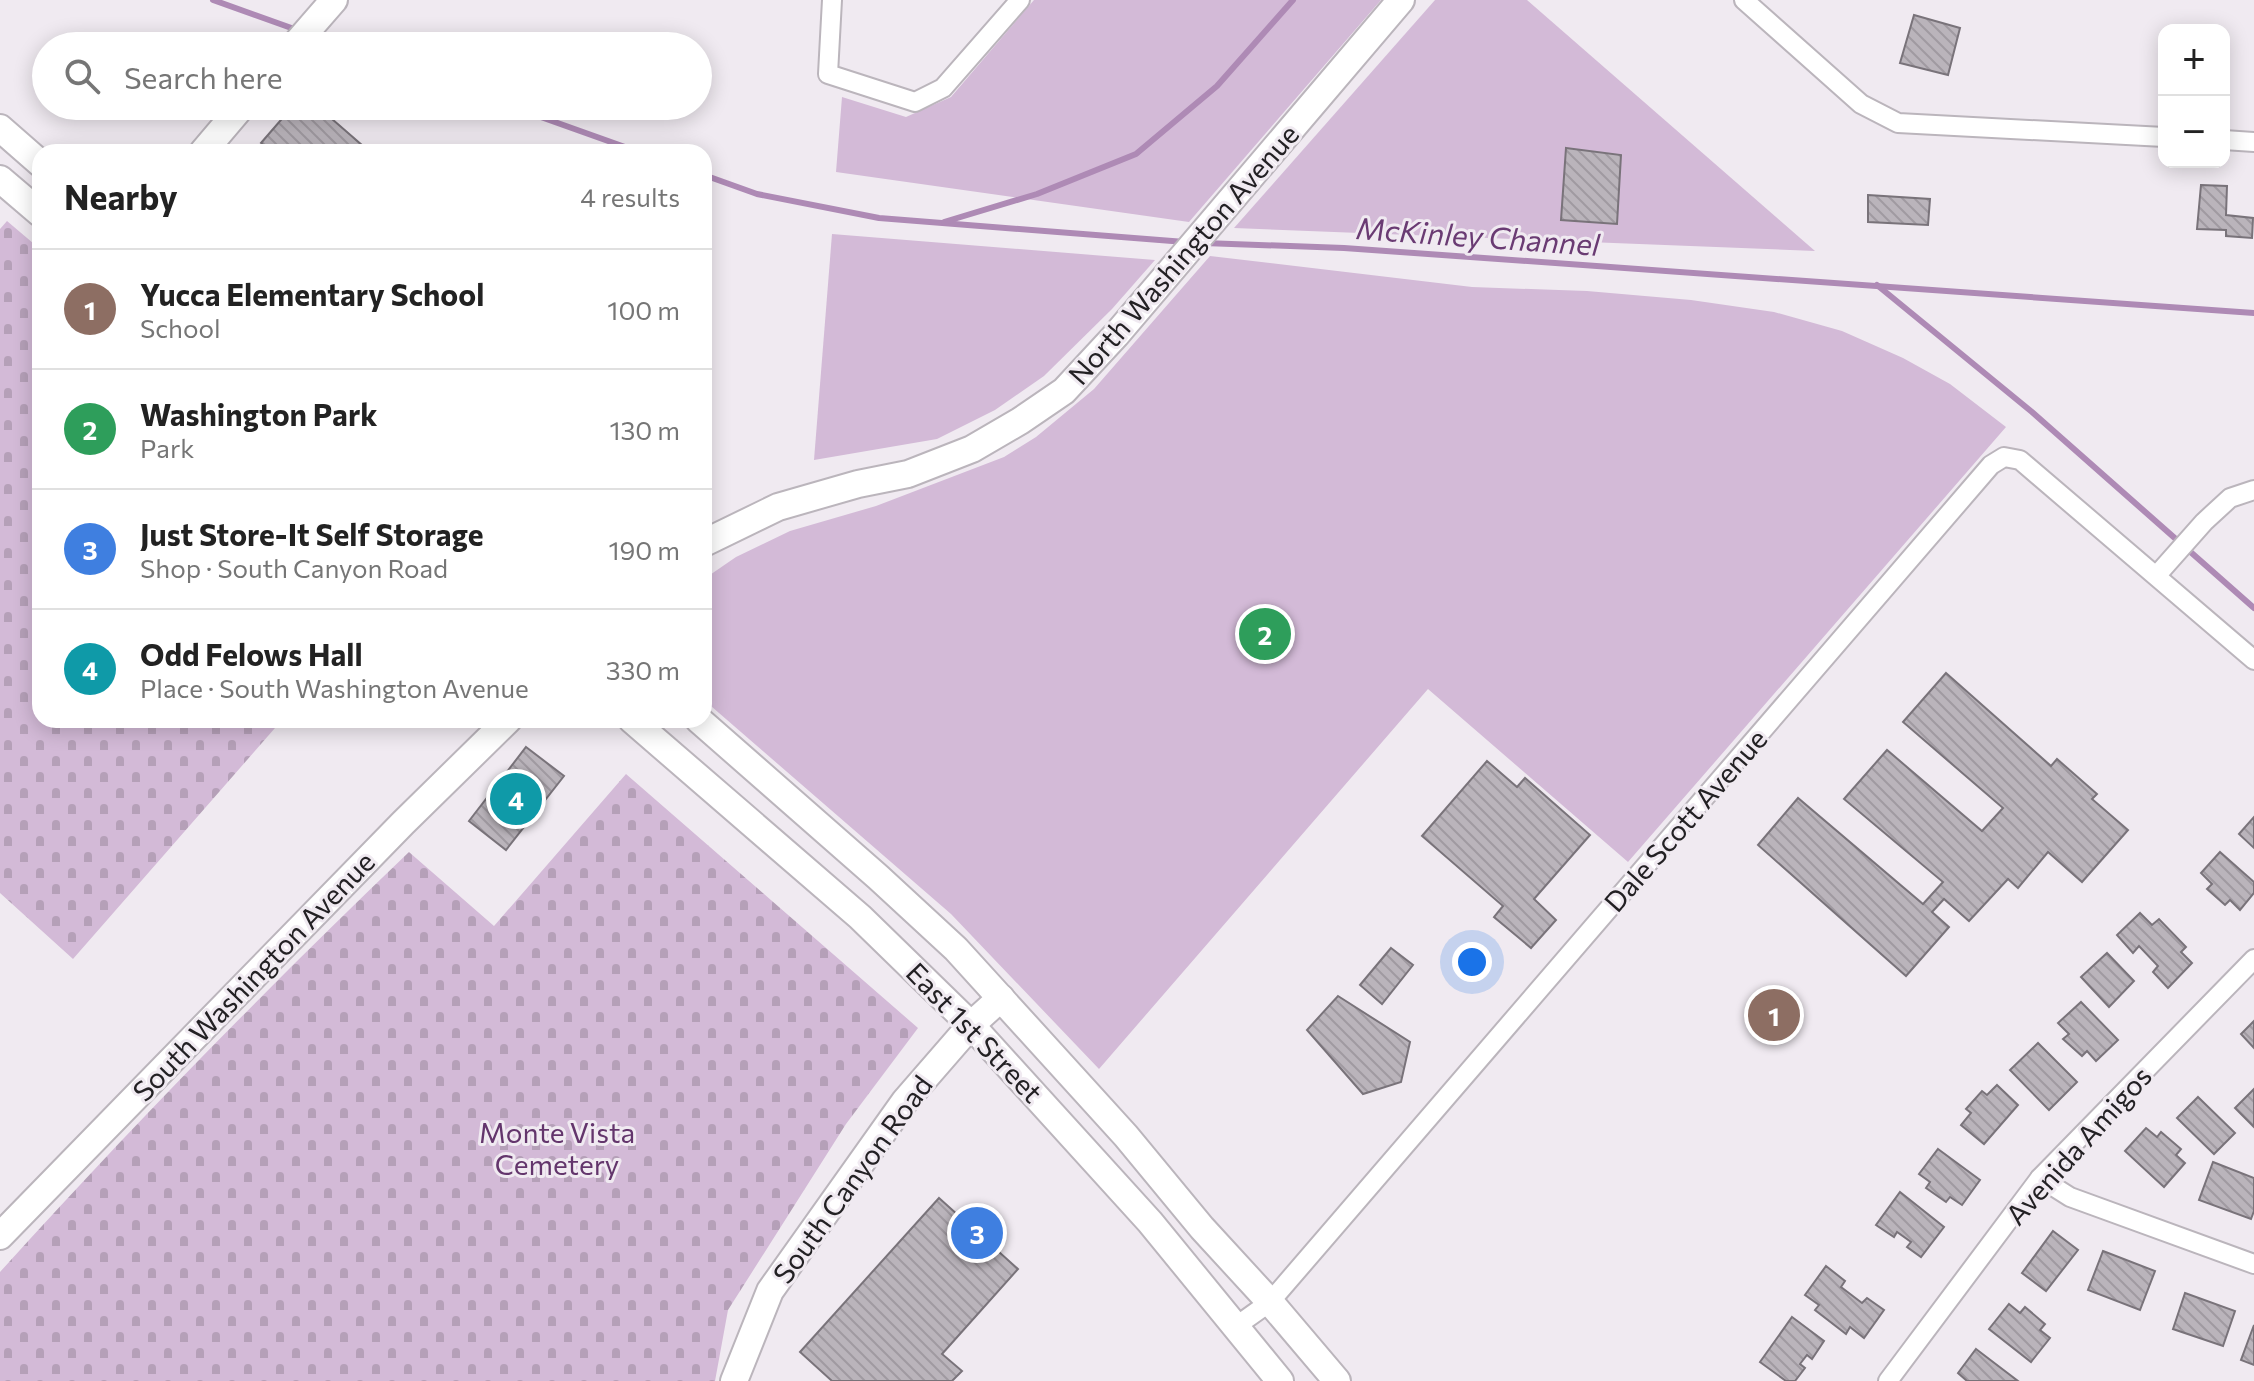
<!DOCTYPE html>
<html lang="en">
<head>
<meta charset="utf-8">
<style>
  body { margin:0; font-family:Commissioner,sans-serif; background:#f6f6f6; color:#222 }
  .controls { position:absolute; right:24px; top:24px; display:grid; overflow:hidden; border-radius:16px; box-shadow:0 4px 20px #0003 }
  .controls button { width:72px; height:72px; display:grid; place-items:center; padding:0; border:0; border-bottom:2px solid #e0e0e0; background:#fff; color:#222; font:40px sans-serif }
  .you { position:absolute; left:1472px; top:962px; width:28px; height:28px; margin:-20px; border:6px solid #fff; border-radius:50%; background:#1a73e8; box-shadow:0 0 0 12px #1a73e833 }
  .badge { display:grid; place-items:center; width:52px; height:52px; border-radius:50%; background:#0b8043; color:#fff; font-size:26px; font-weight:700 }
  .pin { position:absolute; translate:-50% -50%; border:4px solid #fff; box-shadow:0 2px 8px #0006 }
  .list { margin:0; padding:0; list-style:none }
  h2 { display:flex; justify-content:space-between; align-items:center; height:104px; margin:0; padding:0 32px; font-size:34px }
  h2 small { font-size:26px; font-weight:400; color:#767676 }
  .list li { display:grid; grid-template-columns:52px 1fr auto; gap:24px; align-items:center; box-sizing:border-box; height:120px; padding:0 32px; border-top:2px solid #e0e0e0 }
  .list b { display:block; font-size:30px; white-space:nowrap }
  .list p { margin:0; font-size:26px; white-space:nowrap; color:#767676 }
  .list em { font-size:26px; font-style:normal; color:#767676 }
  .icon { flex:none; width:44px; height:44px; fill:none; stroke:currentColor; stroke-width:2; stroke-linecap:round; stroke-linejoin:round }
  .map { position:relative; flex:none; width:2254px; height:1381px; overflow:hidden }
  .search { position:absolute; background:#fff; box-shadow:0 4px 20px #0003; left:32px; top:32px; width:680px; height:88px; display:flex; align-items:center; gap:20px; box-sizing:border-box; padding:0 28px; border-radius:44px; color:#767676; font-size:30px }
  .panel { position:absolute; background:#fff; box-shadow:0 4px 20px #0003; left:32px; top:144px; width:680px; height:584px; border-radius:24px }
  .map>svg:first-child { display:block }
  .cemetery { fill:url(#cemetery-stones) }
  .park { fill:#d3bad7 }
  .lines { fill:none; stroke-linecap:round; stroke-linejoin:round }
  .stream { stroke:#ae8ab5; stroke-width:6 }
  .building { fill:url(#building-back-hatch); stroke:#79737a; stroke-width:2 }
  .street-casing { stroke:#bbb5bc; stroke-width:22 }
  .secondary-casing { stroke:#bbb5bc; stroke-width:30 }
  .street { stroke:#fff; stroke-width:18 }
  .secondary { stroke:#fff; stroke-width:26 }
  .labels { text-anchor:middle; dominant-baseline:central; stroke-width:6; stroke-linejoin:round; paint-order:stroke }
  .street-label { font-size:28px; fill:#232124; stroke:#f0eaf1 }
  .park-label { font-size:28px; fill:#63356c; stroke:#f0eaf1 }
  .water-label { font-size:30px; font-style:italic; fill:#6a3b73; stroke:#f0eaf1 }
</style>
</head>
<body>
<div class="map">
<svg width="2254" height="1381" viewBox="0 0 2254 1381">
  <defs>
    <pattern id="cemetery-stones" width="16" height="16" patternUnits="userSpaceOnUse" patternTransform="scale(2)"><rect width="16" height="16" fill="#d3bad7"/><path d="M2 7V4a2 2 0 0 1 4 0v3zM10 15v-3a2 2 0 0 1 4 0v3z" fill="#b5a0b8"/></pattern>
    <pattern id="building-back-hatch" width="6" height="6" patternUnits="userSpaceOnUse" patternTransform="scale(2)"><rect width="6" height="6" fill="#bab4bb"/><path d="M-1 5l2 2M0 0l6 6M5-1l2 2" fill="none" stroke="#a09aa1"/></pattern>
  </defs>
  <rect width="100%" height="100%" fill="#f0eaf1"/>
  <!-- cemetery -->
  <g class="cemetery">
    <polygon points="7,221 40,249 40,720 282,720 73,959 0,893 0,229"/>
    <path d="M 626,774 L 918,1028 L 846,1124 L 728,1310 L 715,1381 L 0,1381 L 0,1272 C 132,1126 267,988 409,852 L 494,926 Z"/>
  </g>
  <!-- park -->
  <g class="park">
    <polygon points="1034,0 1381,0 1189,222 836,172 842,97 906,117 951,97"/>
    <polygon points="1435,0 1527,0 1815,251 1234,228"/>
    <polygon points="832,234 1155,260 1112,309 1044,376 995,410 937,439 814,460"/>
    <polygon points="1210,256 1472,287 1587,291 1691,300 1774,312 1842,331 1903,358 1950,384 2006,427 1628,862 1428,689 1099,1069 951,914 704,700 704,579 736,557 790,531 876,506 1004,457 1036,437 1094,389"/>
  </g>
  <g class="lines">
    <!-- stream -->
    <g class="stream">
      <polyline points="213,0 297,30"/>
      <polyline points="312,35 342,46"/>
      <polyline points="510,106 639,152"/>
      <polyline points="704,175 757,194 879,218 1185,242"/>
      <polyline points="944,222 1037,194 1136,154 1217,86 1293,0"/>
      <polyline points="1204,243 1344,248 2254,313"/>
      <polyline points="1877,285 2032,412 2254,608"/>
    </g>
  </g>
  <!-- building -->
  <g class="building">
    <polygon points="1914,15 1960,28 1948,75 1900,63"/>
    <polygon points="293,106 317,106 370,152 272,152 261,143"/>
    <polygon points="1566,148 1621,155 1617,224 1561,220"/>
    <polygon points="2201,185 2227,186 2226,215 2253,218 2252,238 2226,236 2226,230 2197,229"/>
    <polygon points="1868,195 1930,199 1928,225 1868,222"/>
    <polygon points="1946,673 2051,766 2057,759 2097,794 2092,799 2128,830 2082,882 2048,852 2018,888 2008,879 1969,921 1944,899 1932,912 1949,927 1906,976 1758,845 1798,798 1923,904 1943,882 1844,799 1887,750 1982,831 2003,808 1903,722"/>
    <polygon points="526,747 564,776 506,850 469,821"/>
    <polygon points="1487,761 1517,787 1525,778 1590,835 1534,899 1556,920 1531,948 1494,917 1503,906 1422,836"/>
    <polygon points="2254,817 2254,848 2239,834"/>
    <polygon points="2220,852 2254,882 2254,893 2240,910 2230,900 2225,905 2207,889 2212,884 2201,873"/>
    <polygon points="2140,913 2152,925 2159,919 2186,947 2181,952 2192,963 2168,988 2153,972 2158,966 2139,946 2133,953 2117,935"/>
    <polygon points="1391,948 1413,965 1382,1004 1360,985"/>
    <polygon points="2107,953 2134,981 2109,1007 2081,977"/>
    <polygon points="1338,996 1410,1042 1401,1082 1363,1094 1307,1030"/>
    <polygon points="2081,1002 2118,1040 2096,1061 2087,1051 2082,1056 2063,1039 2069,1034 2058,1023"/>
    <polygon points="2254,1021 2254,1048 2241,1034"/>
    <polygon points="2038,1043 2077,1082 2049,1110 2010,1070"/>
    <polygon points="1997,1085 2018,1105 1984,1144 1961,1125 1971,1113 1966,1109 1982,1091 1987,1095"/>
    <polygon points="2254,1089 2254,1127 2235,1108"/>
    <polygon points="2198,1097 2235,1133 2214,1154 2177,1118"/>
    <polygon points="2146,1128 2157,1137 2161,1132 2181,1149 2176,1155 2185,1163 2164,1187 2125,1151"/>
    <polygon points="1938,1149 1980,1180 1962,1205 1950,1197 1946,1202 1926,1188 1930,1182 1919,1174"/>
    <polygon points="2213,1162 2254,1178 2254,1211 2251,1219 2199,1200"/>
    <polygon points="1900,1192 1944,1227 1921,1257 1907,1247 1911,1242 1897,1232 1894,1237 1876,1225"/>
    <polygon points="939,1198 1018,1269 942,1354 962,1371 952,1381 832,1381 800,1352"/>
    <polygon points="2053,1231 2078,1250 2046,1291 2022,1273"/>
    <polygon points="2103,1251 2155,1271 2140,1310 2088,1290"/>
    <polygon points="1826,1266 1845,1281 1841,1287 1862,1303 1867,1298 1884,1310 1864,1338 1850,1327 1846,1334 1815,1310 1819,1305 1805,1295"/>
    <polygon points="2185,1293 2235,1311 2223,1346 2173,1329"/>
    <polygon points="2009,1304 2020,1313 2025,1307 2045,1324 2040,1330 2050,1338 2031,1362 1989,1329"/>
    <polygon points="1792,1317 1824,1341 1812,1359 1807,1355 1800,1364 1805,1368 1795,1381 1786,1381 1760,1362"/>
    <polygon points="2254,1325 2254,1365 2241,1360"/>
    <polygon points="1976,1349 2018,1381 1967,1381 1958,1373"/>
  </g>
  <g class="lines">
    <defs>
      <g id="street">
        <polyline points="832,0 828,74 915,102 943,88 1020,0"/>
        <polyline points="1744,0 1861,104 1898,123 2164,137"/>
        <polyline points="2224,140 2254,142"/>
        <polyline points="2157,575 2204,522 2230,498 2254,490"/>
        <polyline points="2040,1178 2070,1197 2254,1264"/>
        <polyline points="1235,1327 1270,1302 1991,465 2004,457 2020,460 2254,660"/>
        <polyline points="1888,1381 2040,1178 2254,959"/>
      </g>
      <g id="secondary">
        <polyline points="294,46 334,0"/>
        <polyline points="0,128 40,163"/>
        <polyline points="203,152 242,106"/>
        <polyline points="0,179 40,213"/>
        <polyline points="704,543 778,507 858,484 908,474 972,449 1020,421 1064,391 1116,335 1401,0"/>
        <polyline points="632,720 860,917 971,1025 1150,1222 1280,1381"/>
        <polyline points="699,720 878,877 956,949 1126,1136 1202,1228 1270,1302 1337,1381"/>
        <polyline points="0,1236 403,823 508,720"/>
        <polyline points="734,1381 770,1291 905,1101 971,1025 1001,998"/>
      </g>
    </defs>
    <!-- street casing -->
    <use href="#street" class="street-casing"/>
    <!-- secondary casing -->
    <use href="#secondary" class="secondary-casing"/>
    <!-- street -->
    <use href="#street" class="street"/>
    <!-- secondary -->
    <use href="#secondary" class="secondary"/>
  </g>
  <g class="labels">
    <!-- street labels -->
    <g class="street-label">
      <text transform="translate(1183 254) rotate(-49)">North Washington Avenue</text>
      <text transform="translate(1685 820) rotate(-49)">Dale Scott Avenue</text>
      <text transform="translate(253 976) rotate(-46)">South Washington Avenue</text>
      <text transform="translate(975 1032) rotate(46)">East 1st Street</text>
      <text transform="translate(2078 1145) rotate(-48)">Avenida Amigos</text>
      <text transform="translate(852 1179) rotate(-54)">South Canyon Road</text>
    </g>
    <!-- park labels -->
    <g class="park-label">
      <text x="557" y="1132">Monte Vista<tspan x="557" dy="32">Cemetery</tspan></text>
    </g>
    <!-- water labels -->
    <g class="water-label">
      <text transform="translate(1478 235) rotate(4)">McKinley Channel</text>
    </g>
  </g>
</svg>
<div class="controls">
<button>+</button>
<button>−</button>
</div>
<div class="you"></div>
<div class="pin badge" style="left:1774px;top:1015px;background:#8d6e63">1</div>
<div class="pin badge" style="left:1265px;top:634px;background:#2e9e5b">2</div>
<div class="pin badge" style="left:977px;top:1233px;background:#3f7fe0">3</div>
<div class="pin badge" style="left:516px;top:799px;background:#0f9aa8">4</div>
<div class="search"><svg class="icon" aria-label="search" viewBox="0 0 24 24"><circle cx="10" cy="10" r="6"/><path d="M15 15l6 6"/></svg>Search here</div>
<section class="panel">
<h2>Nearby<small>4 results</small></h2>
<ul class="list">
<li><span class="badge" style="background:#8d6e63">1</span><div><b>Yucca Elementary School</b><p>School</p></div><em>100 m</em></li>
<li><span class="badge" style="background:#2e9e5b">2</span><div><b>Washington Park</b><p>Park</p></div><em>130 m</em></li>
<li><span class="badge" style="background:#3f7fe0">3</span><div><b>Just Store-It Self Storage</b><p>Shop · South Canyon Road</p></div><em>190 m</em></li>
<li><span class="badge" style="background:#0f9aa8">4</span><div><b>Odd Felows Hall</b><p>Place · South Washington Avenue</p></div><em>330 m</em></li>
</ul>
</section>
</div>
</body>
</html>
